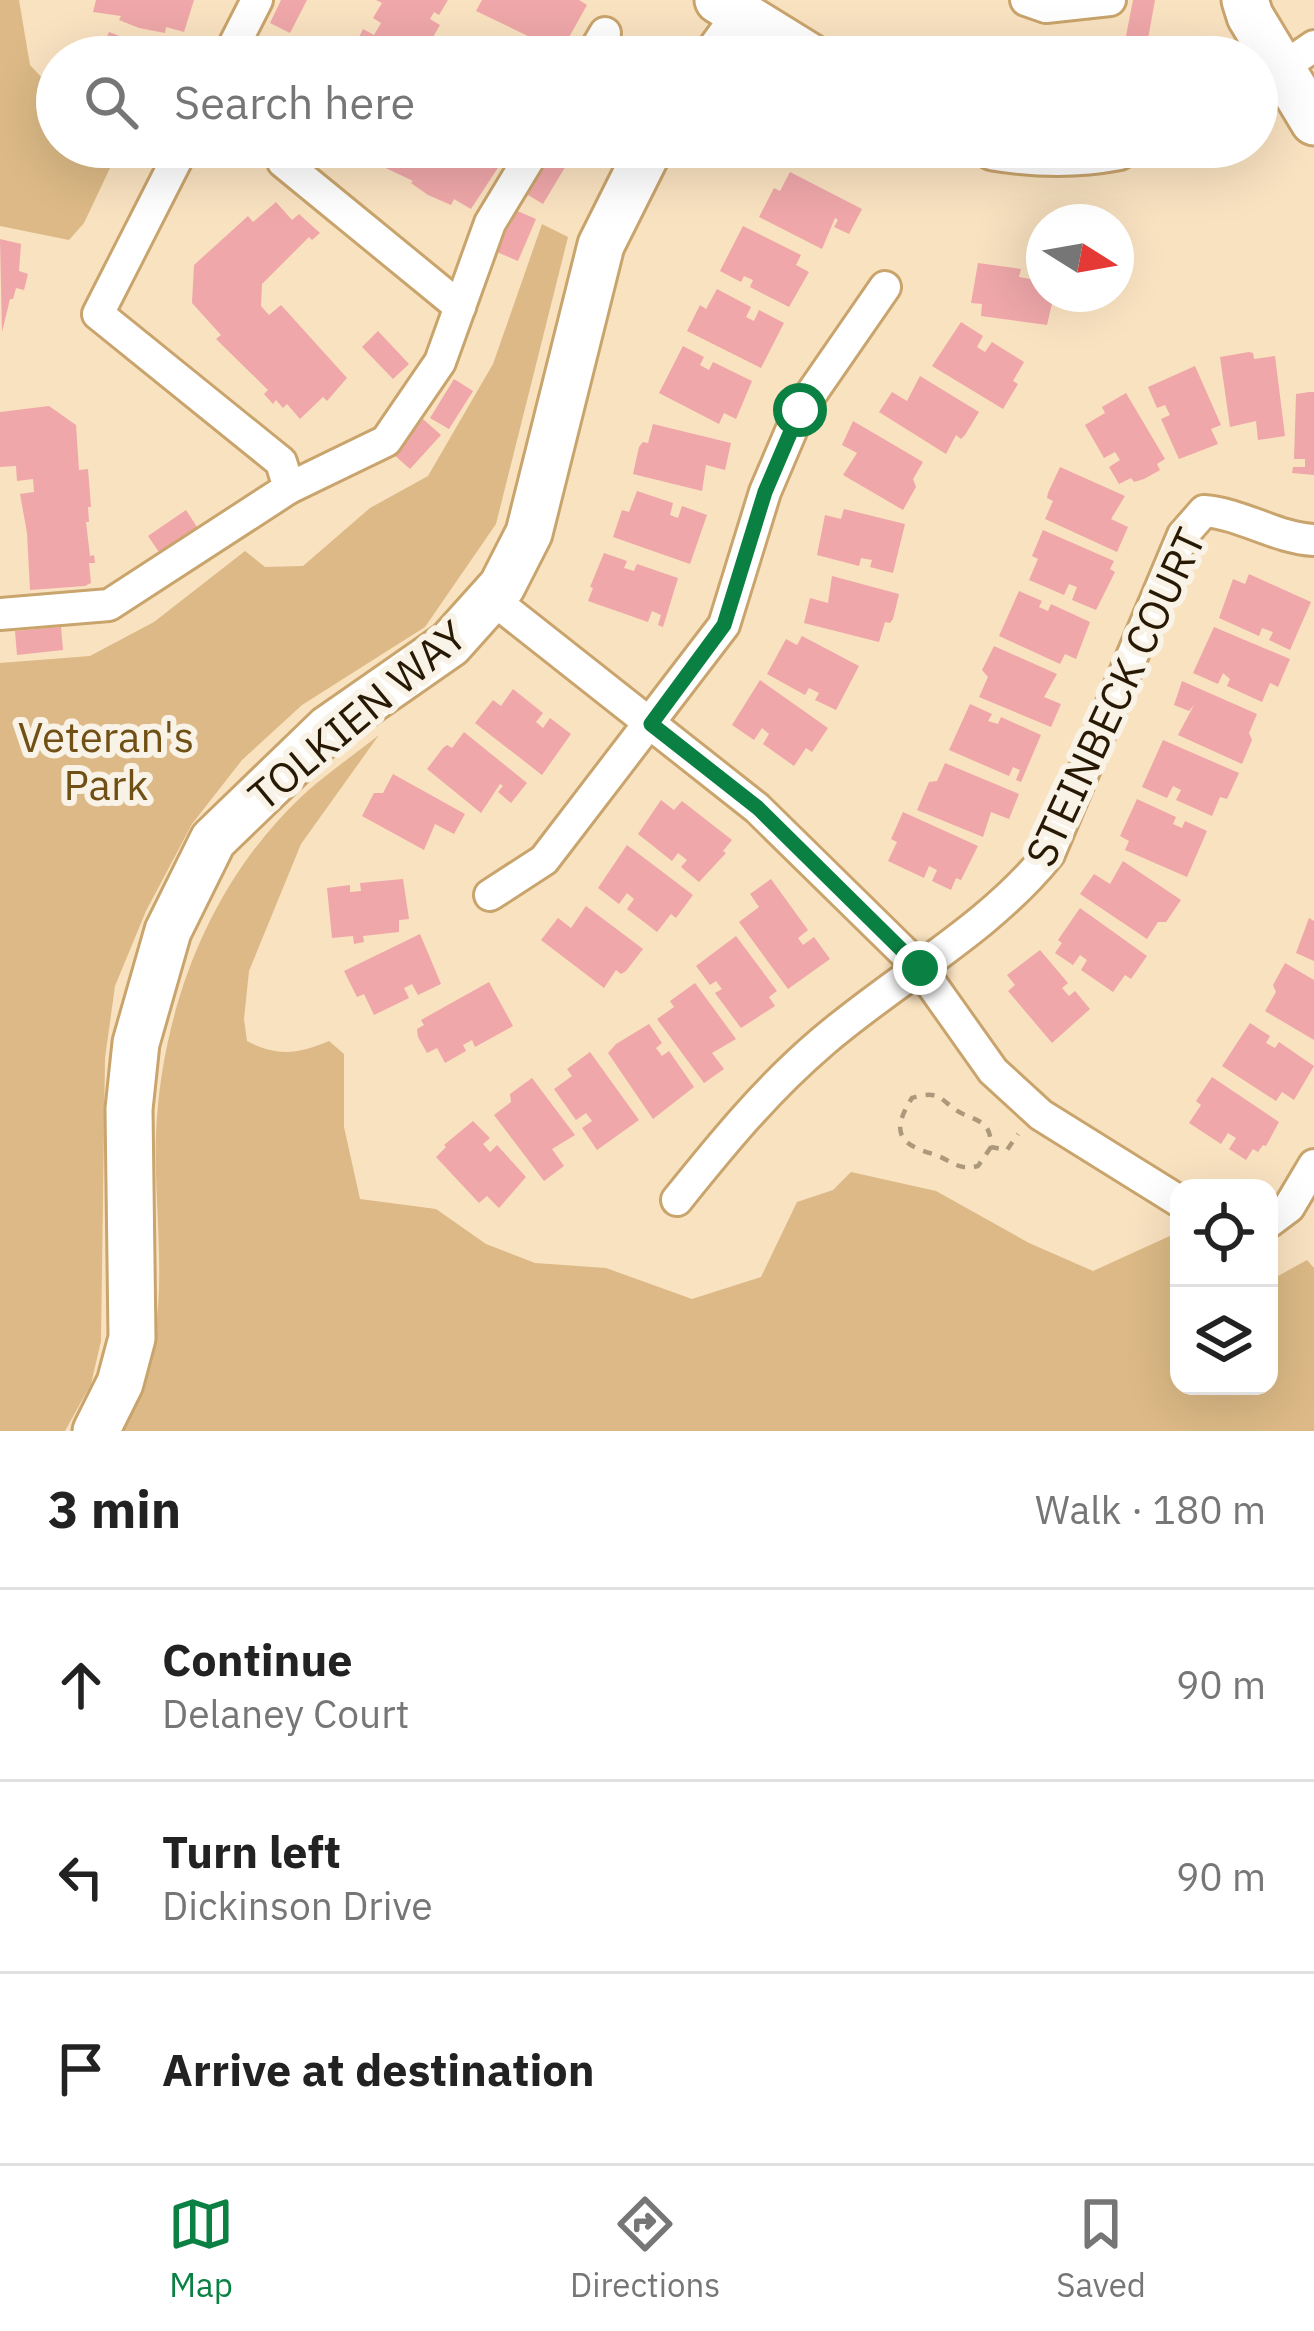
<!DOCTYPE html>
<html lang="en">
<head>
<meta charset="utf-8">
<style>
  body { margin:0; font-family:"IBM Plex Sans",sans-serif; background:#f6f6f6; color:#222 }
  .controls { position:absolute; right:36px; bottom:36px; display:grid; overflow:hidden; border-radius:24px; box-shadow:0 12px 48px #0002 }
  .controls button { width:108px; height:108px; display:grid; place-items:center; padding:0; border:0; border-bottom:3px solid #e0e0e0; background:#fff; color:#222; font:60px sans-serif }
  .compass { position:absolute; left:1026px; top:204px; width:108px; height:108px; border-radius:50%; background:#fff; box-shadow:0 12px 48px #0002; rotate:101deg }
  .stop { position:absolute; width:36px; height:36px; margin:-27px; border:9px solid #0b8043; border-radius:50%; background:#fff }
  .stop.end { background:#0b8043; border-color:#fff; box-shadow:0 3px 12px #0008 }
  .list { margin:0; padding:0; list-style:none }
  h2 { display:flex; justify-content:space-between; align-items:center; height:156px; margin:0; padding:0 48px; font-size:51px }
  h2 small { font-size:39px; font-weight:400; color:#767676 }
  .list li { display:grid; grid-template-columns:78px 1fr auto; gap:36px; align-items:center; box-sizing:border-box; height:192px; padding:0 48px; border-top:3px solid #e0e0e0 }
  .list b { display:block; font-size:45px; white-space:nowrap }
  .list p { margin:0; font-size:39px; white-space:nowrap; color:#767676 }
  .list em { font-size:39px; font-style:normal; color:#767676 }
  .icon { flex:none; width:66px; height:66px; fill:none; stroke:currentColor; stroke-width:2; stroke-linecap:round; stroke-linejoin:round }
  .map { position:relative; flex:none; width:1314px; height:1431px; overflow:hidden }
  .search { position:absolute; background:#fff; box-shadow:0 12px 48px #0002; left:36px; right:36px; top:36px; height:132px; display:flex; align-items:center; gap:30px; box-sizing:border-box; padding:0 42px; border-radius:66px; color:#767676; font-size:45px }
  .sheet { height:732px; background:#fff }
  nav { display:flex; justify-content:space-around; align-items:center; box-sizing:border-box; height:168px; border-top:3px solid #e0e0e0; background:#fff; font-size:33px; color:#767676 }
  nav a { display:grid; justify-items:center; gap:6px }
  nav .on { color:#0b8043 }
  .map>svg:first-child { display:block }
  .green { fill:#dcb986 }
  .building { fill:#efa7a9 }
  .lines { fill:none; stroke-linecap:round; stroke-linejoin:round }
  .street-casing { stroke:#c9a46c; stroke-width:36 }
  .secondary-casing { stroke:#c9a46c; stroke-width:51 }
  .path { stroke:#ac997b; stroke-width:4.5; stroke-dasharray:9 9; stroke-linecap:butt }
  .street { stroke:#fff; stroke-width:30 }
  .secondary { stroke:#fff; stroke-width:45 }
  .route { stroke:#0b8043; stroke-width:15 }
  .labels { text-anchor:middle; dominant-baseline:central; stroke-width:12; stroke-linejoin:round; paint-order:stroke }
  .street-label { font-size:42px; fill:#271903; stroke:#f9f2e6 }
  .park-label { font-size:42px; fill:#715015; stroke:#f9f2e6 }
</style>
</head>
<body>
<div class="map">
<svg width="1314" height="1431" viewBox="0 0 1314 1431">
  <rect width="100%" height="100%" fill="#f9e2c0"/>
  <!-- green -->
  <g class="green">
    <polygon points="0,0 19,0 30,65 57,94 57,147 120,147 84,223 69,240 0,226"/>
    <polygon points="542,224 568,237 496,524 425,627 302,705 242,760 192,824 146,911 115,986 105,1058 101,1341 91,1384 65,1431 0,1431 0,663 90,656 154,622 245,551 265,567 303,566 370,508 428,476 493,364"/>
    <path d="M 379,735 L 301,844 L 249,971 L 244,1019 L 247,1041 C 276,1057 299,1054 329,1041 L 344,1054 L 344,1127 L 360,1199 L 436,1209 L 486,1244 L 535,1263 L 606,1268 L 692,1299 L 761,1277 L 797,1202 L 833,1190 L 851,1172 L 936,1191 L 1029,1243 L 1093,1271 L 1172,1235 L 1179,1246 L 1179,1386 L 1269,1386 L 1269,1281 L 1307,1260 L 1314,1268 L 1314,1431 L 122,1431 C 131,1406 144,1380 151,1354 C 169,1277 151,1195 157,1117 C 166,998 213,881 300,798 C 324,775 353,756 379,735 Z"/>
  </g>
  <!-- building -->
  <g class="building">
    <polygon points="96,0 194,0 184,32 166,27 165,33 139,28 119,20 121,16 93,12"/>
    <polygon points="281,0 307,0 290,33 270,23"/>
    <polygon points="376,0 448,0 439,15 434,12 430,19 440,25 426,49 422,46 415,57 349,57 363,29 374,35 381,23 373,18 382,3"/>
    <polygon points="482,0 579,0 587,5 558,57 528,40 530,37 476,11"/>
    <polygon points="1133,0 1155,0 1148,39 1126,36"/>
    <polygon points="109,32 175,57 100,54"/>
    <polygon points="468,40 476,41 505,57 466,57 469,53 463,50"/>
    <polygon points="365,147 483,147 500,157 501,163 471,209 454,199 451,205 428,195 411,183 413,181 369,160 374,151"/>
    <polygon points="547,152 567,164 543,204 523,192"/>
    <polygon points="790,172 862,209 849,234 834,227 838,220 835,218 822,249 759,217 774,188 780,191"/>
    <polygon points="276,202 292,220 299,214 320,233 312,240 309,237 262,284 261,306 269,315 281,305 347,378 327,401 323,397 300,419 287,404 283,408 276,400 273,404 264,394 268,390 216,339 221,335 192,303 194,265 248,216 253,222"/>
    <polygon points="515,210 536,219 518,261 497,252"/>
    <polygon points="743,226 801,255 796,265 809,272 789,307 750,287 753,280 744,276 741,282 720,271"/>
    <polygon points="0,239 21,244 19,271 28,274 24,290 16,288 13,299 10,299 2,332"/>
    <polygon points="978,263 1021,269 1019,277 1030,279 1031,272 1044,273 1044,294 1054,295 1047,325 981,316 982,304 971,303"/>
    <polygon points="717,289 751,307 746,317 754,321 759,310 784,323 761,368 687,331 700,305 706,309"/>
    <polygon points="961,322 983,336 977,347 985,352 992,342 1024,362 1013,381 1018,384 1003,409 932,366"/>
    <polygon points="378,331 409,364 393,379 362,347"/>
    <polygon points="683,346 704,357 700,365 709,370 713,362 752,381 736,419 724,413 719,424 659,393"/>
    <polygon points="1249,352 1253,353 1254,359 1275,356 1285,436 1258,440 1256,421 1230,427 1220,357"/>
    <polygon points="1195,366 1221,425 1211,429 1218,444 1179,459 1161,419 1170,415 1165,405 1157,408 1148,387"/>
    <polygon points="920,376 979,412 965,435 961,439 956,435 946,454 879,412 892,392 907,401"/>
    <polygon points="454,379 473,391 449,429 430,418"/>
    <polygon points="1309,392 1314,392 1314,475 1292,473 1293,467 1305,467 1305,459 1294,459 1296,394"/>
    <polygon points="1126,393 1165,459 1157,464 1160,470 1144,479 1134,482 1131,478 1119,484 1109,467 1120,460 1115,452 1104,458 1085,425 1105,413 1102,407"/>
    <polygon points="49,406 76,425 79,470 88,469 91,507 88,507 89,522 86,522 90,556 94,555 95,563 89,563 91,583 85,586 30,590 27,533 20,494 34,492 33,479 17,481 16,466 0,467 0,412"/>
    <polygon points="423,419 441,435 410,469 393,454"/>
    <polygon points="853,421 923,462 913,479 916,487 903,510 843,475 857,453 842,445"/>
    <polygon points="653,424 731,443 725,470 706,465 702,491 633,474 639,447 643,442 648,443"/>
    <polygon points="1060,467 1125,496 1111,519 1128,527 1117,552 1045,519 1053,501 1047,498 1048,493"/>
    <polygon points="637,491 673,503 670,515 678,518 682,506 707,515 690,564 613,537 622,510 629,512"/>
    <polygon points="844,509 905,524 893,573 870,567 872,560 861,558 859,566 817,555 825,515 841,519"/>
    <polygon points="186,510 199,530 161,555 148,536"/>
    <polygon points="1043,530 1114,561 1110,569 1115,572 1096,610 1072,600 1077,587 1069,584 1064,595 1029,580 1038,559 1032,556"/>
    <polygon points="604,553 627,561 624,568 634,571 637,564 678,578 663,627 658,625 661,615 652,611 648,622 588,601 593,588 590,587"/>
    <polygon points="1249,574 1311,602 1290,650 1269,640 1273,632 1262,628 1259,636 1219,618 1233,579 1245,584"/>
    <polygon points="832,576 899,594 893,619 890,623 885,622 879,642 804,623 810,598 828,603"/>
    <polygon points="1019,591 1042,601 1039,607 1048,611 1051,604 1090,622 1076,659 1065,654 1060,664 999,636"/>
    <polygon points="61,627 63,650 17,655 15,631"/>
    <polygon points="1214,627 1290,659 1278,687 1270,683 1262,702 1227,686 1230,679 1223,673 1218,684 1193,673"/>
    <polygon points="802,636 859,666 836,710 815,700 819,693 809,688 805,695 767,674 786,639 797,645"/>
    <polygon points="994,646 1057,674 1044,697 1061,704 1051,727 979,697 988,677 982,670"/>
    <polygon points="760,680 828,728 812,752 806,748 794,766 763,744 769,734 762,728 754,740 732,725"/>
    <polygon points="1182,681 1257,714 1249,733 1252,740 1242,764 1178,735 1194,705 1189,711 1174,705"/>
    <polygon points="513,689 543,713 536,722 543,728 550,718 571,734 542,775 475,723 493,700 501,706"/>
    <polygon points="970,704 992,714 988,721 998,724 1001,717 1041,735 1021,782 1016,780 1020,770 1013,767 1009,776 949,750"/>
    <polygon points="464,732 527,783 511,803 498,792 503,786 500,784 481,813 427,769 443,748 447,745 452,748"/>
    <polygon points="1163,740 1239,773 1227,799 1220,797 1212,816 1176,800 1181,790 1173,786 1167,798 1142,787"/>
    <polygon points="945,763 1019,794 1009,819 991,812 983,837 917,810 929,782 937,781"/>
    <polygon points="393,774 465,814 454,834 435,824 424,850 362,816 374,793 383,793"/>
    <polygon points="1137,799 1176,817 1173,824 1182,828 1185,821 1207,831 1187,877 1125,850 1129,841 1120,836"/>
    <polygon points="661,800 674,810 682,801 732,840 723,851 726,853 699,882 681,867 687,860 678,853 672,861 638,834"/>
    <polygon points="903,812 978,846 961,880 956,878 951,890 932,881 937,870 929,866 924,878 888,861 897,842 891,839"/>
    <polygon points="627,845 693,895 676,918 671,914 657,932 627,909 634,899 627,893 619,904 598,888"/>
    <polygon points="1123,861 1181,900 1166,922 1158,922 1147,939 1080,894 1094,874 1110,884"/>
    <polygon points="403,879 409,919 399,920 399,932 363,936 364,942 354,944 353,936 332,938 327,888 350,885 350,892 361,891 360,883"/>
    <polygon points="771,879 808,930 798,938 803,945 814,937 830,959 788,989 739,922 759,907 750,894"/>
    <polygon points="586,906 643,949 626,971 621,974 616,970 604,988 541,940 558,918 571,928"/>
    <polygon points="1080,908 1147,956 1131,979 1125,975 1113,992 1081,970 1087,960 1080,955 1073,965 1055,953 1062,943 1058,940"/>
    <polygon points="1309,918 1314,921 1314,961 1296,953"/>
    <polygon points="420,934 441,984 418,995 412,984 404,988 409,998 374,1015 364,994 357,997 344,971"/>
    <polygon points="736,936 777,991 769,997 775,1006 741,1028 715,993 722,989 716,981 710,985 696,966"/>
    <polygon points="1040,950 1068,983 1062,988 1069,996 1075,991 1090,1009 1052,1043 1008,991 1015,985 1007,975"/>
    <polygon points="1285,963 1314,980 1314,1040 1265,1011 1276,992 1273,985"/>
    <polygon points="489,982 513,1026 475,1047 472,1040 463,1045 466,1051 445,1063 437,1048 427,1053 418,1037 417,1029 424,1025 421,1020"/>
    <polygon points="695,983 736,1039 712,1053 724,1069 704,1083 657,1019 674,1007 670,1001"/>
    <polygon points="1250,1023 1270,1036 1266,1043 1275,1048 1279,1042 1314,1066 1294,1100 1282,1092 1276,1101 1222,1066"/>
    <polygon points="649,1024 662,1043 656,1048 662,1056 669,1051 694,1087 653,1119 608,1053 616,1044"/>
    <polygon points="590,1052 639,1120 597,1150 582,1128 592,1121 586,1113 576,1120 554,1089 572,1076 567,1069"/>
    <polygon points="1212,1077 1279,1122 1266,1146 1263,1145 1258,1152 1253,1149 1246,1160 1229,1149 1236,1138 1228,1133 1221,1144 1189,1123 1201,1105 1196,1101"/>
    <polygon points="532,1078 575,1135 552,1149 564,1166 544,1181 494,1115 511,1102 510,1094"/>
    <polygon points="473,1121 490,1138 483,1144 490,1152 497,1145 526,1177 499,1208 487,1196 479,1203 436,1157 446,1147 444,1145"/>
  </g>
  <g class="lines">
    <defs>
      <g id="street">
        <polyline points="1026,0 1046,7 1110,0"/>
        <polyline points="228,57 257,0"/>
        <polyline points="591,57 605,33"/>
        <polyline points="1282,68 1314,46"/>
        <polyline points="283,162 460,307"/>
        <polyline points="289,488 386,441 440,362 490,223 536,147"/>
        <polyline points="491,598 757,808 920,968 993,1071 1041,1115 1179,1201"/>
        <polyline points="0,614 109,605 289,488 281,462 98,314 183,147"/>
        <polyline points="490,895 544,860 724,625 765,492 800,410 885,287"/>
        <path d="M 677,1200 C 722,1144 766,1090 821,1043 C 896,978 987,931 1049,854 L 1183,535 L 1204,511 C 1242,514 1276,538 1314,540"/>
        <polyline points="1269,1222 1289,1207 1314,1165"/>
      </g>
      <g id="secondary">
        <polyline points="718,0 810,57"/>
        <polyline points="1245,0 1250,16 1314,122"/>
        <polyline points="716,57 745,17"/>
        <path d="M 994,147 C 1036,154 1075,155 1117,147"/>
        <polyline points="96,1431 120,1383 132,1338 129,1109 136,1043 168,931 213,840 328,729 450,644 502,586 529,533 601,245 650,147"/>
      </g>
    </defs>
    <!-- street casing -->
    <use href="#street" class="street-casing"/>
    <!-- secondary casing -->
    <use href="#secondary" class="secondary-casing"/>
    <!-- path -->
    <path class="path" d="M 991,1147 L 978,1166 C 956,1171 952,1160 933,1154 C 898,1144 891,1131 912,1098 C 944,1088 941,1104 963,1114 C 982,1122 991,1124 991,1147 L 1007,1150 L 1018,1134"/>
    <!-- street -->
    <use href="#street" class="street"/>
    <!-- secondary -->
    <use href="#secondary" class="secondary"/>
  </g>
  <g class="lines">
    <!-- route -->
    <polyline class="route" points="800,410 765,492 724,625 651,724 758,808 920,968"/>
  </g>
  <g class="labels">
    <!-- street labels -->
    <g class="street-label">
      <text transform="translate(1115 697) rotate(-65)">STEINBECK COURT</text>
      <text transform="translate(357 715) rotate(-40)">TOLKIEN WAY</text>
    </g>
    <!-- park labels -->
    <g class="park-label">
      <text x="106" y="736">Veteran's<tspan x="106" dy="48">Park</tspan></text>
    </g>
  </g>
</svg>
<div class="controls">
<button><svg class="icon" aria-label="locate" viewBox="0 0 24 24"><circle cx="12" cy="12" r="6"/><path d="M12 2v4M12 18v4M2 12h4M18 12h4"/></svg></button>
<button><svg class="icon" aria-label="layers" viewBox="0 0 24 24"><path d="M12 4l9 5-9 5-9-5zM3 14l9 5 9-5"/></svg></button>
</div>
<svg class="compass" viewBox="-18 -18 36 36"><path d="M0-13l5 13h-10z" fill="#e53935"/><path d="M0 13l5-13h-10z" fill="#767676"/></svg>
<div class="stop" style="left:800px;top:410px"></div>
<div class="stop end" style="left:920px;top:968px"></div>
<div class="search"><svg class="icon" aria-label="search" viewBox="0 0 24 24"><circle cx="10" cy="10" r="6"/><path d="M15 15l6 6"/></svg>Search here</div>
</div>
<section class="sheet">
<h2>3 min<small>Walk · 180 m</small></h2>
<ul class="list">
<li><svg class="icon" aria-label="ahead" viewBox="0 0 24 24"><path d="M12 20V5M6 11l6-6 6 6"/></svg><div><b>Continue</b><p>Delaney Court</p></div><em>90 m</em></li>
<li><svg class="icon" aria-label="left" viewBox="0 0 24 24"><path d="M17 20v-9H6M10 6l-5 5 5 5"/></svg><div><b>Turn left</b><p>Dickinson Drive</p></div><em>90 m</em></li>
<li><svg class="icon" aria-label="arrive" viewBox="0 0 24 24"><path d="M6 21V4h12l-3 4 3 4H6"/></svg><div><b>Arrive at destination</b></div></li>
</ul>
</section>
<nav>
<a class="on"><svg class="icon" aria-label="map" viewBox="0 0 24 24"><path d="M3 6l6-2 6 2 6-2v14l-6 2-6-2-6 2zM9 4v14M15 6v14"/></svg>Map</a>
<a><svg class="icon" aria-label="directions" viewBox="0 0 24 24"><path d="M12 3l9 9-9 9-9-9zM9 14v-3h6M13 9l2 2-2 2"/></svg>Directions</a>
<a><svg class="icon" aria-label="saved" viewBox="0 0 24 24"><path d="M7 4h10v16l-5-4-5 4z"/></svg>Saved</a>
</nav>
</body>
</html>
